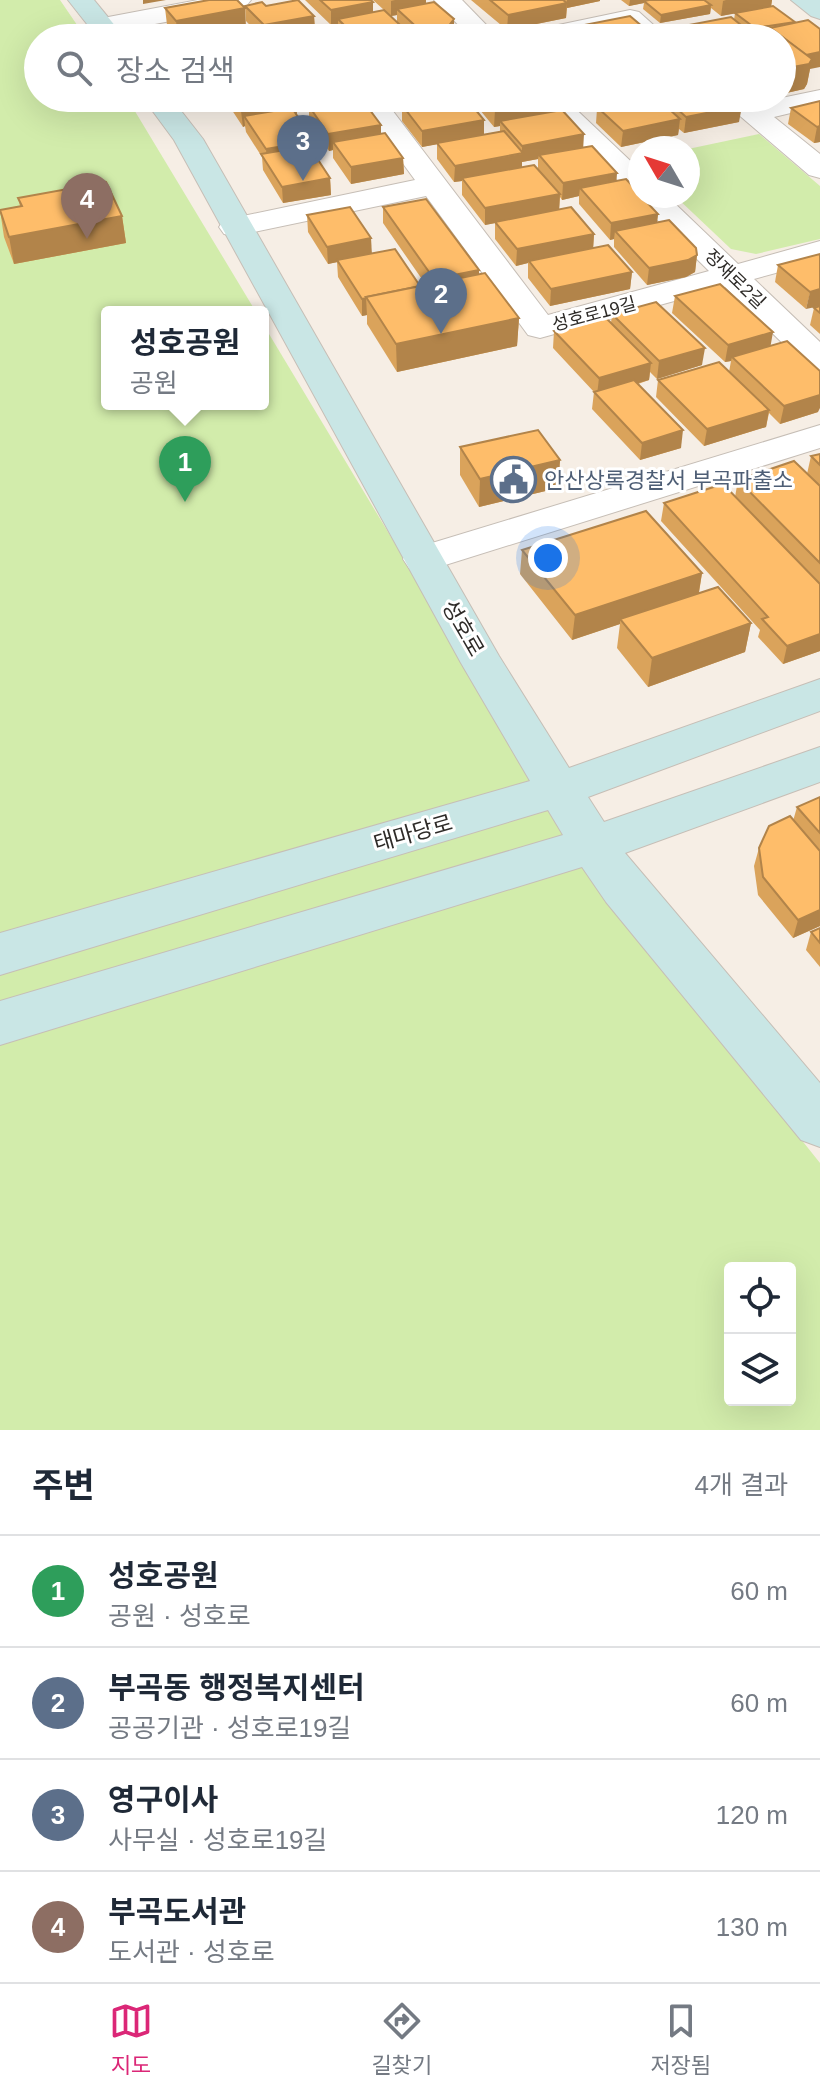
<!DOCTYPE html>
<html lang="ko">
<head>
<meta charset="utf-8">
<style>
  body { margin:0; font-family:Arial,"Noto Sans KR",sans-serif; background:#f2f2f3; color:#1f2937 }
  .controls { position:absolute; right:24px; bottom:24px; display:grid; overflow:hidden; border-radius:8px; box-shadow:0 8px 32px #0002 }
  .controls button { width:72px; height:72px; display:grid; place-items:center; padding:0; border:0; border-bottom:2px solid #e0e1e3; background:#fff; color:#1f2937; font:40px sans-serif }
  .compass { position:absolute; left:628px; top:136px; width:72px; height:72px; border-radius:50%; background:#fff; box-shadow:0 8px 32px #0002; rotate:309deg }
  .you { position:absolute; left:548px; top:558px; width:28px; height:28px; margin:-20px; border:6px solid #fff; border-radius:50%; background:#1a73e8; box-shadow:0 0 0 12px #1a73e833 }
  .badge { display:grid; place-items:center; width:52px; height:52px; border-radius:50%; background:#db2777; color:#fff; font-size:26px; font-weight:700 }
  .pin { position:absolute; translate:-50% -66px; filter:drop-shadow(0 2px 4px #0008) }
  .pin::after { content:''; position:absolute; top:42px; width:28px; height:24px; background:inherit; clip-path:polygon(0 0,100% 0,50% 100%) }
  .popup { position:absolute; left:101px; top:306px; width:168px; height:104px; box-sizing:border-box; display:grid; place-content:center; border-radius:8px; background:#fff; filter:drop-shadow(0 2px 6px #0005); font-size:26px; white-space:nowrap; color:#747a83 }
  .popup b { font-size:30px; color:#1f2937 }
  .popup::after { content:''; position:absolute; left:50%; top:100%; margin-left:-16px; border:16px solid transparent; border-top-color:#fff }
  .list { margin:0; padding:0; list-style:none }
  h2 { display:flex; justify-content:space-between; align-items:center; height:104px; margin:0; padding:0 32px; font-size:34px }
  h2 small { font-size:26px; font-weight:400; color:#747a83 }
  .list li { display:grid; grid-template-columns:52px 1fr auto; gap:24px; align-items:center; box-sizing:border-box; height:112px; padding:0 32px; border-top:2px solid #e0e1e3 }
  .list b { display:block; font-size:30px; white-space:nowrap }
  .list p { margin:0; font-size:26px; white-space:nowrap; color:#747a83 }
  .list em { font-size:26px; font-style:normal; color:#747a83 }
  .icon { flex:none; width:44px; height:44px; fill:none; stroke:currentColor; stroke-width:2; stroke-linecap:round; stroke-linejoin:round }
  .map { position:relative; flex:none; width:820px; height:1430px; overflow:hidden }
  .search { position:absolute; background:#fff; box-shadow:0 8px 32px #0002; left:24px; right:24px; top:24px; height:88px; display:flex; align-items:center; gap:20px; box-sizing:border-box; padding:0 28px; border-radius:44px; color:#747a83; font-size:30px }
  .sheet { height:552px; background:#fff }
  nav { display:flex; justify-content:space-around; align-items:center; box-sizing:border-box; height:112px; border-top:2px solid #e0e1e3; background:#fff; font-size:22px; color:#747a83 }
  nav a { display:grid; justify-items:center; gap:4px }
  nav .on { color:#db2777 }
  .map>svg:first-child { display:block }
  .green { fill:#d2ecab; fill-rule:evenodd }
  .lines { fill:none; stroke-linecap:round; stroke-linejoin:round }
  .street-casing { stroke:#c6beb6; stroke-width:2 }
  .secondary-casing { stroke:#c6beb6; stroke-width:2 }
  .street { fill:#fff; fill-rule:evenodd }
  .secondary { fill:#c9e6e5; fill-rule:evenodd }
  .wall { fill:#daa35b; fill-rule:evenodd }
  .shaded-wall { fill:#b2844a }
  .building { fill:#febd6a; stroke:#b2844a; stroke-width:2 }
  .labels { text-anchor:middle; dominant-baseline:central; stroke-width:6; stroke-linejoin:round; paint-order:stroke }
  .far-street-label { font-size:18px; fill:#2e2b28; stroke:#fff }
  .service-label { font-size:22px; fill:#4e5e75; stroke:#fff; text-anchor:start }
  .street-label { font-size:22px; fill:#2e2b28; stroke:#fff }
</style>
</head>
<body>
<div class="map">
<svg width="820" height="1430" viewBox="0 0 820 1430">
  <rect width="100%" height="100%" fill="#f6eee5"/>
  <!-- green -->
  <g class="green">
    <path d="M 0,0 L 60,0 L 86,38 L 38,38 L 38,98 L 127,98 L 256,312 L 107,312 L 107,404 L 263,404 L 263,324 L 608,898 L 820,1163 L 820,1430 L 0,1430 ZM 730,1268 L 790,1268 L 790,1400 L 730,1400 Z"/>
    <polygon points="759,134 820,186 820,239 756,254 731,249 675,196 688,196 688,149"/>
  </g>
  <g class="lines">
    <defs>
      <g id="street">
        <polygon points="198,0 251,0 247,5 238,8 103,34 94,32 90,26 94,20 103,18"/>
        <polygon points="434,0 462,0 499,38 471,38"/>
        <polygon points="630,10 639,12 668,38 639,38 625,27 572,38 521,38 525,32"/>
        <polygon points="820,90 820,106 774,117 820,154 820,178 809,175 719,98 750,98 757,103"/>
        <polygon points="355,98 383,98 548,315 709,271 534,98 564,98 640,170 640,196 667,196 738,264 820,241 820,261 754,279 820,342 820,371 808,368 725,287 540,338 528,335 426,196 235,236 224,234 219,227 224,220 415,180"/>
        <polygon points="820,425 820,448 423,572 409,568 403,559 409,550"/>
      </g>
      <g id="secondary">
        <polygon points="68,0 94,0 125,38 98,38"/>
        <polygon points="791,0 820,0 820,19 811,16"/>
        <polygon points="143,98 171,98 203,139 499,656 569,768 820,679 820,711 588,797 604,822 820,747 820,782 625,853 820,1083 820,1147 801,1140 606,902 582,867 0,1045 0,1001 563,835 548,810 0,975 0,933 530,781 461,663 174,140"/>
      </g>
    </defs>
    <!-- street casing -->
    <use href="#street" class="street-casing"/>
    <!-- secondary casing -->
    <use href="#secondary" class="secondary-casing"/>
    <!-- street -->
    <use href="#street" class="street"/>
    <!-- secondary -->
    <use href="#secondary" class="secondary"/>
  </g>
  <!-- wall -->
  <g class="wall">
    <path d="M 305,0 L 371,0 L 373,12 L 384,10 L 373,0 L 426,0 L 426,3 L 454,35 L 451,38 L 341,38 L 338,35 L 338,24 L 331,25 ZM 397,15 L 397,22 L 391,16 Z"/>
    <polygon points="471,0 600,0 600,1 567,8 566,18 507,30"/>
    <polygon points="621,0 772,0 771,6 810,69 807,84 804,89 782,94 782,38 680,38 677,36 678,27 734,20 735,13 721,16 711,8 710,14 660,23 643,9 644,3 629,6"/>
    <polygon points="245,6 266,6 314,16 315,29 334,38 262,38 246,21"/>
    <polygon points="165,8 245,8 246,32 229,36 231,38 172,38 168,33"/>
    <polygon points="584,25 656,38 527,38 527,34 583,35"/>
    <polygon points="224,98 332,98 332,102 381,133 403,158 404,174 351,184 333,158 333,150 329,151 309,122 309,110 297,112 297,110 297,115 315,155 330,178 331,195 283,203 263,170 262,157 246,132 245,126 243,127"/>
    <path d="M 399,98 L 466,98 L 484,120 L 484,135 L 500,132 L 500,126 L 494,127 L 470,98 L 544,98 L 546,113 L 616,181 L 658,214 L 657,222 L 697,255 L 695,272 L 686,277 L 647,285 L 614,247 L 614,239 L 610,240 L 579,204 L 579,196 L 562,200 L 560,197 L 559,210 L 594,234 L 593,248 L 632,272 L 630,289 L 550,306 L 528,278 L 528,263 L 516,266 L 495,239 L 495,223 L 485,225 L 462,195 L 462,181 L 454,182 L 437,159 L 437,144 L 422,147 L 402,121 L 402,105 L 404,104 ZM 538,159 L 538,169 L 522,167 L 522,162 Z"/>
    <polygon points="567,98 732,98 739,122 684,133 679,129 678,135 621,147 596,123 597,109 582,112"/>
    <polygon points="820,101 820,142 814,143 788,124 791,108"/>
    <polygon points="18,198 122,216 126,243 14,264 4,237 0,210 20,206"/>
    <polygon points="383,207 479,270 479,274 519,318 517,346 397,372 367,324 367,315 362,316 338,277 337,262 328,264 308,232 307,215 372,254 420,286 426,285 383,223"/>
    <polygon points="820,254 806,309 775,282 778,265"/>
    <polygon points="675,296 771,346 818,412 780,424 769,413 766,427 704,446 656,397 658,380 729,372 731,361 725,362 672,313"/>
    <polygon points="820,306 820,334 810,325 814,308"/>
    <polygon points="612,314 702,365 657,379 650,372 649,380 638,384 681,448 640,460 592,409 594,392 553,348 554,331 611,323"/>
    <polygon points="460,447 560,460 558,488 479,507 460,475"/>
    <polygon points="820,454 820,651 783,664 758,637 760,630 661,521 664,503 735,497 738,480 807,474 811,456"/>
    <polygon points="522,550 702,573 699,593 751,623 745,652 648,687 617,648 620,624 572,640 520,574"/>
    <polygon points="820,797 820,926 793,938 758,895 754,866 759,848 793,821 797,807"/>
    <polygon points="820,928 820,967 806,950 811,932"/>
  </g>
  <!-- shaded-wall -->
  <g class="shaded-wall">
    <polygon points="143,0 166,0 143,4"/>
    <polygon points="395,0 426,0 426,9 397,9 397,15 391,16 391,1"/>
    <polygon points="567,0 600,0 600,1 567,8"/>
    <polygon points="630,0 660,0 644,1 644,3 629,6"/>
    <polygon points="726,0 772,0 771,7 721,16 723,1"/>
    <polygon points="373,2 373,17 338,19 338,24 331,25 331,10"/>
    <polygon points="567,3 566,18 507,30 508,15"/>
    <polygon points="711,5 710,14 660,23 661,15"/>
    <polygon points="245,8 246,32 217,38 178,38 176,21"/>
    <polygon points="314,16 315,31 273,38 265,38 264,25"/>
    <polygon points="454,19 454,35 451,38 423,38 423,33"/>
    <polygon points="820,52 820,67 810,69 807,84 804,89 782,94 782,69 799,56"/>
    <polygon points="328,98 332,98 332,106 309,106 309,110 297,112 297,103"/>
    <polygon points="408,98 456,98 408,109"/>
    <polygon points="583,98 638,98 637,101 597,107 597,109 582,112"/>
    <polygon points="547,101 546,117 500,121 500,126 494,127 495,110"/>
    <polygon points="296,102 297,118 244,116 245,126 243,127 241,111"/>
    <polygon points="742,106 739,122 684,133 686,117"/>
    <polygon points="680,119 678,135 621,147 623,131"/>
    <polygon points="484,120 484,136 422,147 422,131"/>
    <polygon points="381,125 381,142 333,142 333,150 329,151 328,134"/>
    <polygon points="820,126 820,142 814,143 817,127"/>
    <polygon points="584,134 583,151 539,155 538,159 522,162 522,170 462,178 462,181 454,182 455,166 522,154 522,146"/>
    <polygon points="314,141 315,157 267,162 266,149"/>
    <polygon points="403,158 404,174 351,184 351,167"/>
    <polygon points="617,173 616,189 580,188 579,196 562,200 563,183"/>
    <polygon points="330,178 331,195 283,203 282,187"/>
    <polygon points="560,194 559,211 485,225 485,208"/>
    <polygon points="658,214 656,231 615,231 614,239 610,240 611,223"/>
    <polygon points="122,216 126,243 14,264 9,237"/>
    <polygon points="594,234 593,251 529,261 528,263 516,266 517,249"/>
    <polygon points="371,238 372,255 328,264 327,247"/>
    <polygon points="697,255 695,272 686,277 647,285 649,268"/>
    <polygon points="479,270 479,287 434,296 434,279"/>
    <polygon points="632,272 630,289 550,306 551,289"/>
    <polygon points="820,289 820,306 806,309 810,292"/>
    <polygon points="366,298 367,315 362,316 362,299"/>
    <polygon points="519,318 517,346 397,372 396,344"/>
    <polygon points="773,332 770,349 732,357 731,361 725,362 728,345"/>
    <polygon points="705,348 702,365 657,379 659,361"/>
    <polygon points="651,363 649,380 597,395 599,378"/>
    <polygon points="820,395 820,408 818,412 780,424 784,406"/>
    <polygon points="769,410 766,427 704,446 707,429"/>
    <polygon points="683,430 681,448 640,460 642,443"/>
    <polygon points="560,460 558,488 479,507 480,479"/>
    <polygon points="702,573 698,597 620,619 620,624 572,640 575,615"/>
    <polygon points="751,623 745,652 648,687 652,658"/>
    <polygon points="820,634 820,651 783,664 787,646"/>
    <polygon points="820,910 820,926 793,938 798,920"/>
  </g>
  <!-- building -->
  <g class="building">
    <polygon points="209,0 237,0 245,8 176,21 165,8"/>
    <polygon points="298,0 314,16 264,25 245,6 262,2 266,6"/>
    <polygon points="320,0 371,0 373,2 331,10"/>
    <polygon points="490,0 563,0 567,3 508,15"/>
    <polygon points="649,0 704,0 711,5 661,15 644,1"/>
    <polygon points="434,2 454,19 447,28 423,33 397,9"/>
    <polygon points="773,6 795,22 755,28 735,13"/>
    <polygon points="384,10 414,38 357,38 338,19"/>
    <polygon points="630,16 656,38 599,38 584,25"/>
    <polygon points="731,17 746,29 700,38 691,38 678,27"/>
    <polygon points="808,20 820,29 820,52 806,55 770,28"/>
    <polygon points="573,26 586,38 532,38 527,34"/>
    <polygon points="768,26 812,59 809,64 782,69 782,38 719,38 716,36"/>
    <polygon points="323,27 334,38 273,37"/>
    <polygon points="226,33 231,38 201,38"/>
    <polygon points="233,98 294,98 296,102 241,111"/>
    <polygon points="294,98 328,98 297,103"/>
    <polygon points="361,98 381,125 328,134 309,106"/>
    <polygon points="442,98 466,98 484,120 422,131 402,105"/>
    <polygon points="484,98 544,98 547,101 495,110"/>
    <polygon points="641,98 657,98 680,119 623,131 597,107"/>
    <polygon points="665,98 732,98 742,106 686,117"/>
    <polygon points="820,101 820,126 817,127 791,108"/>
    <polygon points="292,108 314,141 266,149 244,116"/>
    <polygon points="562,110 584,134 522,146 500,121"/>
    <polygon points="504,131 523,153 455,166 437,143"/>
    <polygon points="385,133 403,158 351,167 333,142"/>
    <polygon points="309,146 330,178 282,187 261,154"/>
    <polygon points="592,146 617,173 563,183 539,155"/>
    <polygon points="534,165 560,194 485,208 462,178"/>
    <polygon points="626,179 640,194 640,196 641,196 658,214 611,223 580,188"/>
    <polygon points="106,182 122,216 9,237 0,210 22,206 18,198"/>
    <polygon points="426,199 479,270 434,279 383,207"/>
    <polygon points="350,207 371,238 327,247 307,215"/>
    <polygon points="571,207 594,234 517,249 495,222"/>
    <polygon points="669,220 696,248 697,255 688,260 649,268 615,231"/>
    <polygon points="608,245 632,272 551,289 529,261"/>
    <polygon points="395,249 420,286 366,297 367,298 362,299 337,260"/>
    <polygon points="820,254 820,289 810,292 778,265"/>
    <polygon points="485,273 519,318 396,344 366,297"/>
    <polygon points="720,284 773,332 728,345 675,296"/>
    <polygon points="656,302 705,348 659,361 612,314"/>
    <polygon points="820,306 820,313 814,308"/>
    <polygon points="605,317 651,363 599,378 554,331"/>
    <polygon points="787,341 820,371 820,395 784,406 732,357"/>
    <polygon points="719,362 769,410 707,429 658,380"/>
    <polygon points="634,380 683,430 642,443 594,392"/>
    <polygon points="538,430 560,460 480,479 460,447"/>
    <polygon points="820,454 820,465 811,456"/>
    <polygon points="794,461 820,486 820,563 738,480"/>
    <polygon points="723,484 820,584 820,634 787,646 762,619 768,617 664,503"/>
    <polygon points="646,511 702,573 575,615 522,550"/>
    <polygon points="718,587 751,623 652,658 620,619"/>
    <polygon points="820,797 820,833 797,807"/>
    <polygon points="790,816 820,851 820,910 798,920 763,877 759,848 769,826"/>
    <polygon points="820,928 820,943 811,932"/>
  </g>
  <!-- icons -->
  <defs>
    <symbol id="civic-ring" viewBox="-11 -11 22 22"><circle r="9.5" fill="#fff" stroke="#5c6f8a" stroke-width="1.5"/><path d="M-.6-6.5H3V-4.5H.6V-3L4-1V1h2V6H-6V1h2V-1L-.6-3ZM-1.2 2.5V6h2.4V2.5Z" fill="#5c6f8a"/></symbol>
  </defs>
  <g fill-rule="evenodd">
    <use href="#civic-ring" x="488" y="454" width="51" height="51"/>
  </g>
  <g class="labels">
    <!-- far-street labels -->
    <g class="far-street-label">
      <text transform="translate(735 279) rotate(44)">정재로2길</text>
      <text transform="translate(594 314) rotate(-15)">성호로19길</text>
    </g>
    <!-- service labels -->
    <g class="service-label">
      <text x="544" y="480">안산상록경찰서 부곡파출소</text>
    </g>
    <!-- street labels -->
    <g class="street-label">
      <text transform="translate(463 628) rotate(60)">성호로</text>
      <text transform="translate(413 833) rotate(-16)">태마당로</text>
    </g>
  </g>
</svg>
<div class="controls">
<button><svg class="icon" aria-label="locate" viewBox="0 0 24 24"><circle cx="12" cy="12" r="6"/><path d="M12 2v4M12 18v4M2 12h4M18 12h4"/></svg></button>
<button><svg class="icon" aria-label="layers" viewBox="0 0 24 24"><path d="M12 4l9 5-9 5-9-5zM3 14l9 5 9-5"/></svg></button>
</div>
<svg class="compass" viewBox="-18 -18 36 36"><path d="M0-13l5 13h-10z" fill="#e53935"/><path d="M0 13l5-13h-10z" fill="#747a83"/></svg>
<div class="you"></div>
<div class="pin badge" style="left:185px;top:502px;background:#2e9e5b">1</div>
<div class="popup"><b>성호공원</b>공원</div>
<div class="pin badge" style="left:441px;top:334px;background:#5c6f8a">2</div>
<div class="pin badge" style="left:303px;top:181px;background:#5c6f8a">3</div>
<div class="pin badge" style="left:87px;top:239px;background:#8d6e63">4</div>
<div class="search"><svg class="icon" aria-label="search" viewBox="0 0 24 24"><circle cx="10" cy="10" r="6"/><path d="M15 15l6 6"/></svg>장소 검색</div>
</div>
<section class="sheet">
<h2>주변<small>4개 결과</small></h2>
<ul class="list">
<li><span class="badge" style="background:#2e9e5b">1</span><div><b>성호공원</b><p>공원 · 성호로</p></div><em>60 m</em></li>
<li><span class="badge" style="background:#5c6f8a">2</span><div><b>부곡동 행정복지센터</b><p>공공기관 · 성호로19길</p></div><em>60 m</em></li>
<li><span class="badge" style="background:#5c6f8a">3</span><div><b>영구이사</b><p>사무실 · 성호로19길</p></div><em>120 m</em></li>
<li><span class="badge" style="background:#8d6e63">4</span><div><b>부곡도서관</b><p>도서관 · 성호로</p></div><em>130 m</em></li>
</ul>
</section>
<nav>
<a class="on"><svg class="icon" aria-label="map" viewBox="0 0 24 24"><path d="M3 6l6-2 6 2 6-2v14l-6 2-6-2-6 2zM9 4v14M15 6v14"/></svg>지도</a>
<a><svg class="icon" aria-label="directions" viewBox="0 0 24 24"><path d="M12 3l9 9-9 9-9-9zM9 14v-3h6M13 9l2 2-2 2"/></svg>길찾기</a>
<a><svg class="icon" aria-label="saved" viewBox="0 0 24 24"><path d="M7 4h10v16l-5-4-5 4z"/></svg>저장됨</a>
</nav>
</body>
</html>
